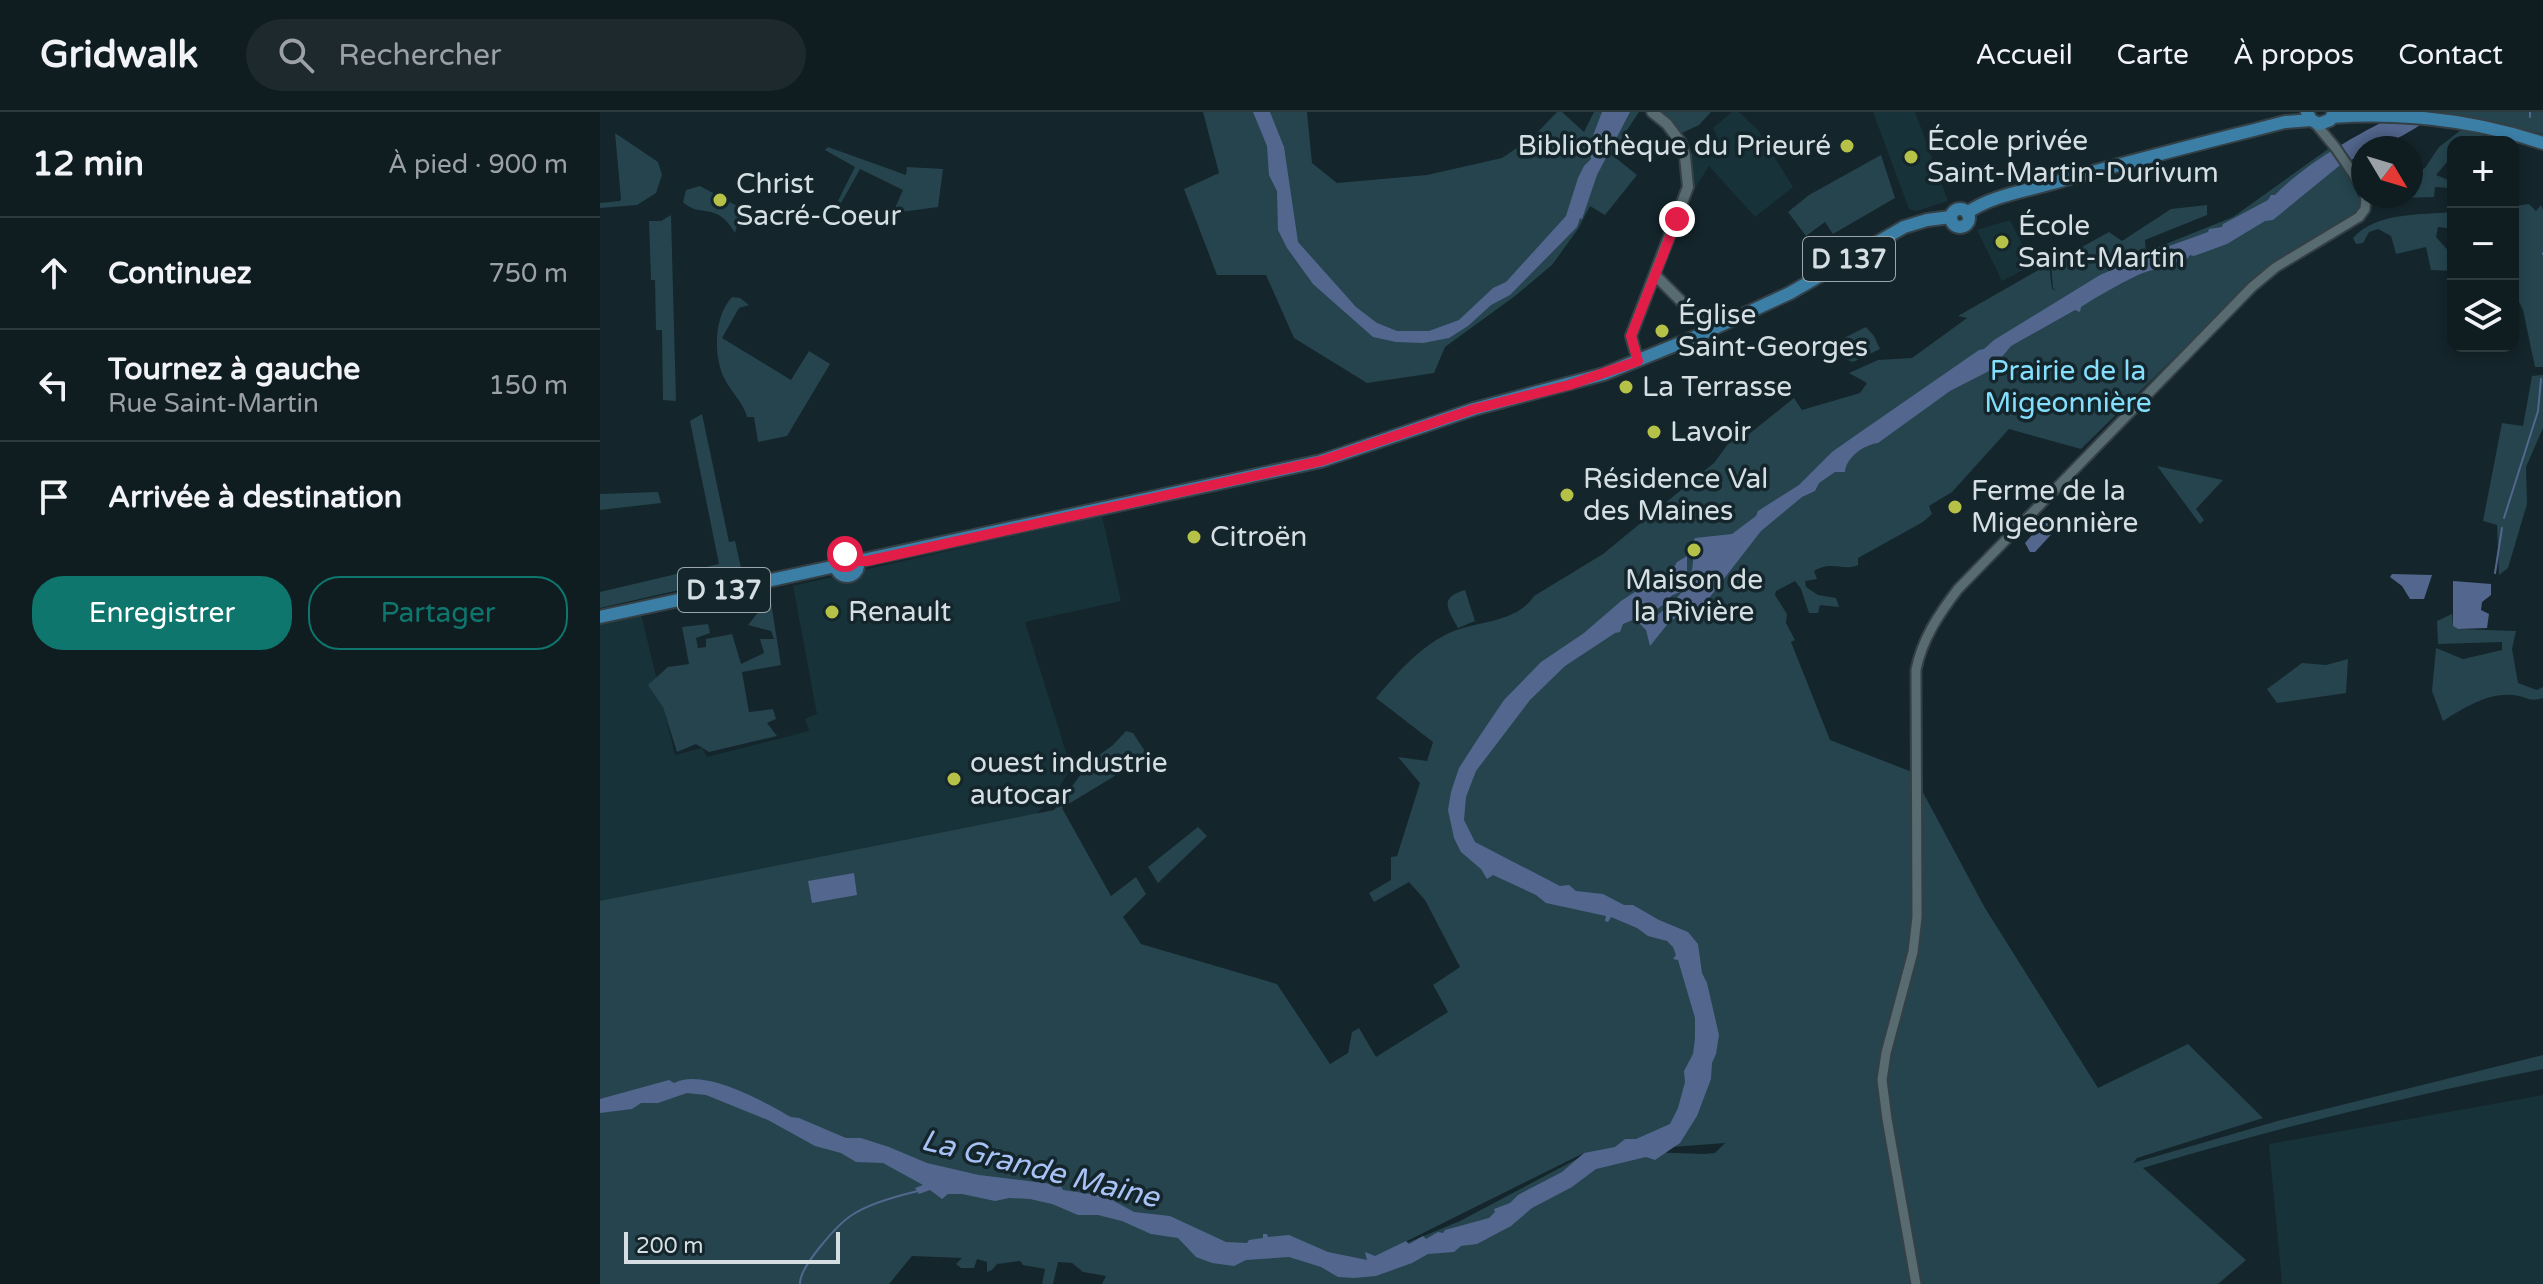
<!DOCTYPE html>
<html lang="fr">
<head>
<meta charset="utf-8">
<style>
  body { margin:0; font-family:"Varela Round",sans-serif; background:#1d292d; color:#f1f3f6 }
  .controls { position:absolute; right:24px; top:24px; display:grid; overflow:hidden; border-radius:16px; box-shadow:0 4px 12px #0003 }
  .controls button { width:72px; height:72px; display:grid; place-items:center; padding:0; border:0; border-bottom:2px solid #2f3a3e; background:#0f1c20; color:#f1f3f6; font:40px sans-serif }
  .compass { position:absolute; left:1751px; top:24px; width:72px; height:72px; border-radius:50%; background:#0f1c20; box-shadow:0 4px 12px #0003; rotate:128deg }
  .scale { position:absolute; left:24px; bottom:20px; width:216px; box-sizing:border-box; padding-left:8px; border:4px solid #d5dfe3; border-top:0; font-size:22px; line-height:28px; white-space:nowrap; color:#d5dfe3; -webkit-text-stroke:6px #14252b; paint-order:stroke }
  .stop { position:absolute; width:24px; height:24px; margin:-18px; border:6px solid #e11d48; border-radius:50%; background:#fff }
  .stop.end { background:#e11d48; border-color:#fff; box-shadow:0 2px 8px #0008 }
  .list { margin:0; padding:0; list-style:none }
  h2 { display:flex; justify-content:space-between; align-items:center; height:104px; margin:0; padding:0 32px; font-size:34px }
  h2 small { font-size:26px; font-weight:400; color:#9ba1a5 }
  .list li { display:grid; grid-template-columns:52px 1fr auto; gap:24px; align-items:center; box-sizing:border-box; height:112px; padding:0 32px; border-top:2px solid #2f3a3e }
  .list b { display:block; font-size:30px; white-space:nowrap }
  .list p { margin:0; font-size:26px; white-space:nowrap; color:#9ba1a5 }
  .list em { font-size:26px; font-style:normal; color:#9ba1a5 }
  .actions { display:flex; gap:16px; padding:24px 32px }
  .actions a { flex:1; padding:18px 0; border:2px solid #0f766e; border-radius:32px; text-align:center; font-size:28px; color:#0f766e }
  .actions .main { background:#0f766e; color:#fff }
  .icon { flex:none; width:44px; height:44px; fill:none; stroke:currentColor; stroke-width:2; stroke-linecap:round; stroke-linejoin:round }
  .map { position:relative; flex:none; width:1943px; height:1172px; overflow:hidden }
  header { display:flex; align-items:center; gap:48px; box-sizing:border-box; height:112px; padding:0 40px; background:#0f1c20; border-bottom:2px solid #2f3a3e }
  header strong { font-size:38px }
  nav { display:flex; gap:44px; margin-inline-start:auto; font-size:28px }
  .search { width:560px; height:72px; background:#1d292d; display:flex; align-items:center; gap:20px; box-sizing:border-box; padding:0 28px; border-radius:44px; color:#9ba1a5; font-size:30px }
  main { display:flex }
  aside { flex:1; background:#0f1c20 }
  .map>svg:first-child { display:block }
  .built { fill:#183239 }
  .green { fill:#25444e; fill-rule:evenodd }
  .water { fill:#53678e }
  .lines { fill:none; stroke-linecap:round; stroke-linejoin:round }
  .stream { stroke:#53678e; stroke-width:2 }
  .river { stroke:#53678e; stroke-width:12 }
  .tertiary-casing { stroke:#344045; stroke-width:13 }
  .secondary-casing { stroke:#344045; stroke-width:14 }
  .primary-casing { stroke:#344045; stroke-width:16 }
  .tertiary { stroke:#586b71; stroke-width:9 }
  .secondary { stroke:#586b71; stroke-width:10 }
  .primary { stroke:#3b7fa7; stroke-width:12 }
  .route { stroke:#e11d48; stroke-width:10 }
  .poi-dot { fill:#b6c148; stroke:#14252b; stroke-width:3 }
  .labels { text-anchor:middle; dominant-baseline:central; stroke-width:7; stroke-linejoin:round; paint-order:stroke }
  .shield { fill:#14252b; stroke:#9ba7ac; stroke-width:2 }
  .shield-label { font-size:26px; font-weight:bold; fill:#d5dfe3 }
  .poi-label { font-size:28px; fill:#d5dfe3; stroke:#14252b; text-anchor:start }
  .park-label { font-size:28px; fill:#83dffc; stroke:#14252b }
  .water-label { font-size:30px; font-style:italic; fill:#a8c2f5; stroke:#14252b }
</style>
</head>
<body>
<header>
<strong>Gridwalk</strong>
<div class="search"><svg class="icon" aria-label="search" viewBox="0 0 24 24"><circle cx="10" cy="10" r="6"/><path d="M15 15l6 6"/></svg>Rechercher</div>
<nav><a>Accueil</a><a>Carte</a><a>À propos</a><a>Contact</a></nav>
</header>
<main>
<aside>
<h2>12 min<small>À pied · 900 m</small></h2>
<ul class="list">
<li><svg class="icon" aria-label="ahead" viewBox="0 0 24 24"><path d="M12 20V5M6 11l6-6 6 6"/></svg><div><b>Continuez</b></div><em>750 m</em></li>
<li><svg class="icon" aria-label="left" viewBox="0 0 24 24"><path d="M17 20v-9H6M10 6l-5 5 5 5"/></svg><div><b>Tournez à gauche</b><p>Rue Saint-Martin</p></div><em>150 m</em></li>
<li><svg class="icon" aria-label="arrive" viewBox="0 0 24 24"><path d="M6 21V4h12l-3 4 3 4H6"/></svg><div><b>Arrivée à destination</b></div></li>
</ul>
<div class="actions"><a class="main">Enregistrer</a><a>Partager</a></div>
</aside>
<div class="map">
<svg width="1943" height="1172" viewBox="0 0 1943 1172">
  <rect width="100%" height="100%" fill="#14252b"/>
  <!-- built -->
  <g class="built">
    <polygon points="1132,0 1139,0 1158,18 1193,75 1155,105 1109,54 1093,80 1090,43 1117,24 1113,16"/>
    <polygon points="1273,0 1315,0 1348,89 1317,99 1309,97"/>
    <polygon points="1410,108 1433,153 1402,169 1377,118"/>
    <polygon points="502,404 521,489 425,510 471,656 456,681 430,709 0,790 0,510 41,502 75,643 102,636 107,645 209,619 205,607 217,602 193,474"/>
    <polygon points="1943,983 1943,1172 1682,1172 1669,1032"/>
  </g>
  <!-- green -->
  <g class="green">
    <polygon points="603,0 707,0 712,51 737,71 827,63 902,46 933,25 957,0 962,0 984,20 994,0 1039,0 1011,42 1037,63 1005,103 990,94 978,117 952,153 915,184 845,235 834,261 767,271 694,226 666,163 617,163 584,77 619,61"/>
    <polygon points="1060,0 1111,0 1099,13 1082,21"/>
    <polygon points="1844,0 1943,0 1943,22 1843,2"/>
    <polygon points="1861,18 1881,20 1888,30 1853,30 1853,43 1836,63 1853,70 1851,76 1835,75 1834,85 1801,86 1811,84 1811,65 1825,56 1839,35"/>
    <polygon points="15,21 58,50 62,63 56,81 37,93 0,96 0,91 20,89 21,87"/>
    <polygon points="228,35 306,63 307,55 343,57 338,95 301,100 295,96 303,78 260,57 241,91 238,89 255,55 225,38"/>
    <path d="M 1728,37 L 1742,53 L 1761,89 L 1754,105 L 1663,159 L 1481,337 L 1409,317 L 1352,380 L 1329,394 L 1332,402 L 1323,410 L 1258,446 L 1258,453 C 1242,460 1233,448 1214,459 L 1217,467 L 1205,469 L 1206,475 L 1218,483 L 1236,486 L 1239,495 L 1220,493 L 1218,501 L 1209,501 L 1201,477 L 1195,469 L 1176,479 L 1175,483 L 1187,502 L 1186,511 L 1195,528 L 1191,530 L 1230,628 L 1312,660 L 1385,796 L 1498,976 L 1588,932 L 1663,1006 L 1537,1046 L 1533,1051 L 1681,1008 L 1943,943 L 1943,957 C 1808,984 1675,1016 1543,1056 L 1646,1148 L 1618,1172 L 502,1172 L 506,1164 L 483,1160 L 472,1151 L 458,1150 L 453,1172 L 442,1172 L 445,1157 L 423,1153 L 420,1149 L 397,1152 L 392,1158 L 387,1160 L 387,1150 L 377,1147 L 374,1156 L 361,1156 L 356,1152 L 362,1146 L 312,1144 L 289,1172 L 0,1172 L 0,789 L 454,698 L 491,649 L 513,633 L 526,619 L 533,621 L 554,653 L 548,656 L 541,648 L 462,696 L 511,784 L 536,765 L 546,782 L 523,805 L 541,832 L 677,872 L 730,952 L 748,941 L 752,920 L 759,916 L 776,945 L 848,900 L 833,873 L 860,855 L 825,788 L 809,770 L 774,790 L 769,781 L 791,768 L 791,745 L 797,744 L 820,671 L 798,645 L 827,649 L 833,630 L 776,586 C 795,563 818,537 845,523 C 873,508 915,513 934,484 L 1003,442 L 1114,351 L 1136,321 L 1144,326 L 1194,286 L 1202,298 L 1260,281 L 1267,271 L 1249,261 L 1278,248 L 1312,246 L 1367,206 L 1358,204 L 1449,152 L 1452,177 L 1456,179 L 1453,176 L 1451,152 L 1509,120 L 1522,129 L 1571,97 L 1607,93 L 1607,103 L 1545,128 L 1546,140 L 1633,105 ZM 1125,1031 L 1115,1041 L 1104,1042 L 1020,1039 ZM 984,1041 L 988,1041 L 860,1109 L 785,1140 Z"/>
    <polygon points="1281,43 1295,86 1233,122 1225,110 1206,124 1188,100 1209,83"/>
    <path d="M 100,74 L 163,108 L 139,106 L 135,121 C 116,88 100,107 83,90 L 86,78 Z"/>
    <polygon points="1929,92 1936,99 1941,93 1943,98 1943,255 1935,255 1923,198 1913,178 1913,94"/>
    <path d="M 1853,100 L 1853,117 L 1838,115 L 1836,125 L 1852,143 L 1853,159 L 1831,158 L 1826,135 L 1796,142 L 1791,124 L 1778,117 L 1769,120 L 1763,131 L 1756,132 L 1753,126 C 1776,100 1820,103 1853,100 Z"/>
    <polygon points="71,103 76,289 63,288 62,218 56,218 55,168 51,168 49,109 61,109"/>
    <path d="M 132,185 L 140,186 L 149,193 L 139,196 L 122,226 L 191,268 L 209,239 L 230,252 L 187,324 L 158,330 L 154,305 L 147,305 C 143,290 131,280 124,266 C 113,243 114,204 132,185 Z"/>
    <polygon points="1266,215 1274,224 1280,237 1253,250 1240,245 1232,232"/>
    <polygon points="1943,263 1943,316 1926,355 1927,392 1908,456 1899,463 1897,413 1883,409 1902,311 1923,314 1932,264"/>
    <polygon points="102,302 129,430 135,429 144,469 124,473 123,468 0,496 0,480 119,452 90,309"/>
    <polygon points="1557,354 1623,368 1596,397 1604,408 1600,412"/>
    <polygon points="58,380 61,391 0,398 0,382"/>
    <polygon points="169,478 181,553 142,560 149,600 173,597 176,607 167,611 177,624 109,640 96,632 77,640 63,595 48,573 68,555 89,552 82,515 108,512 110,521 96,526 98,536 106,535 106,527 132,522 141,552 164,541 160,527 174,527 171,519 148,513 160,498 126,497 125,485"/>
    <path d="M 865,478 L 875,509 L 858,516 C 848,497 838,486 865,478 Z"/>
    <path d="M 1852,502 L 1853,514 L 1858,517 L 1916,519 L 1912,537 L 1918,571 L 1937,578 L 1943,575 L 1943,586 C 1930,591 1926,584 1913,583 C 1887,581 1864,596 1843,609 L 1832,579 L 1836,536 L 1863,547 L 1902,538 L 1902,530 L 1838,532 L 1837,509 Z"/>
    <polygon points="1748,547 1746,581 1677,591 1667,577 1702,551 1726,553"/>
    <polygon points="598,715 607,724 558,771 548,755"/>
  </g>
  <!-- water -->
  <g class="water">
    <polygon points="653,0 670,0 684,35 698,130 756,195 777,211 797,219 829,219 859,208 893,176 906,170 966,104 978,66 984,54 991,47 989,34 1002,0 1030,0 997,63 982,107 980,106 977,115 910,183 891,193 868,214 849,226 823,231 796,230 773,225 713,172 687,136 678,118 677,79 669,63 667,34"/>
    <path d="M 1803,0 L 1838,0 C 1819,15 1787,36 1763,36 L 1763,42 L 1739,54 L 1673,108 L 1665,109 L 1627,132 L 1594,144 L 1590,143 L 1587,147 L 1583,146 C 1569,156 1552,156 1536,164 C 1517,173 1500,183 1481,195 L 1480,200 L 1475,198 L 1411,234 L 1391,258 L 1350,279 L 1278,331 C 1263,333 1246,346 1245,360 L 1235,360 L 1219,371 L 1215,379 L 1202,385 L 1161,419 L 1106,490 L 1070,509 L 1050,534 L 1046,518 L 1035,507 L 1023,512 L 1020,520 L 1015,521 L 965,554 L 930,588 L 876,659 L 866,685 L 864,708 L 875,730 L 960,774 L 969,773 L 976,779 L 1003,782 L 1024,793 L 1033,793 L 1059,808 L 1088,820 L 1098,832 L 1102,861 L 1107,871 L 1119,923 L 1116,942 L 1112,951 L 1111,967 L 1097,1004 L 1080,1031 L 1055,1048 L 1046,1045 L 996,1057 L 972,1075 L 932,1096 L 911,1114 L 877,1132 L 861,1134 L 854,1140 L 828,1142 L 812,1151 L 776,1164 L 754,1166 L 738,1165 L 721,1155 L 689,1145 L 646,1148 L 634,1154 L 612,1151 L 596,1145 L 578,1126 L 551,1122 L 522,1109 L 498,1103 L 478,1103 L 452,1092 L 430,1087 L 409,1086 L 395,1089 L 362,1082 L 348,1082 L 342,1087 L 330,1078 L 319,1082 L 315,1076 L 323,1073 L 283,1051 L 256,1050 L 241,1041 L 215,1034 L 168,1008 L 106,983 L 87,981 L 58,991 L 41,991 L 32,997 L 0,1001 L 0,987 L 69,968 L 74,971 C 103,955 165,990 191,1005 L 199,1006 L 246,1026 L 261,1026 L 289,1035 L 327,1051 L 379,1063 L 460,1073 L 463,1078 L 505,1084 L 534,1100 L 570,1104 L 626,1130 L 647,1131 L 649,1128 L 663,1126 L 663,1122 L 667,1122 L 668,1125 L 689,1123 L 728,1140 L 767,1148 L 765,1140 L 775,1144 L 806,1129 L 809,1132 L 823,1124 L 826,1127 L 838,1120 L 843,1121 L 845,1118 L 889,1106 L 895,1100 L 894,1097 L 910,1091 L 918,1083 L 962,1060 L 984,1041 L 1015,1035 L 1025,1027 L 1036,1027 L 1070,1012 L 1078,996 L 1085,970 L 1084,959 L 1093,942 L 1095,926 L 1095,906 L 1078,848 L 1073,847 L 1076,843 L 1073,835 L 1067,829 L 1048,824 L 1037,816 L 1011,805 L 1008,810 L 1005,809 L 1006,804 L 946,791 L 936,783 L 893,763 L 887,767 L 881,757 L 861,740 L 854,726 L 848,698 L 851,680 L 859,656 L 879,625 L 904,588 L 941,550 L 984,521 L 1021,489 L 1041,476 L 1069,464 L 1077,450 L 1087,444 L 1087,467 L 1064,492 L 1044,507 L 1047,511 C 1070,494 1094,476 1093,446 L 1100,443 L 1098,434 L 1093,430 L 1095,426 L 1132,422 L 1156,404 L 1158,399 L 1199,373 L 1232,340 L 1259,321 L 1379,238 L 1384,237 L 1394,228 L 1500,163 L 1561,137 L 1608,120 L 1609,117 L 1622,115 L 1623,112 L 1668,88 L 1671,83 L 1675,83 C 1706,51 1762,19 1803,0 Z"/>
    <polygon points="1447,406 1453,407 1458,415 1435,440 1430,440 1425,431"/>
    <polygon points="1792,462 1832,463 1824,487 1810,487 1802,474 1790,465"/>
    <polygon points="1853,469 1891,472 1891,483 1882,490 1881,498 1889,502 1887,516 1858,517 1853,514"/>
    <polygon points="254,761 257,783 212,791 208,769"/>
  </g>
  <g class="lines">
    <!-- stream -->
    <g class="stream">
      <polyline points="1930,0 1930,5"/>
      <polyline points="1943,141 1943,142"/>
      <polyline points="1904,406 1938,299 1941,267"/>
      <polyline points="1895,461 1902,416"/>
      <path d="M 200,1172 C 199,1155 238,1112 252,1103 C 270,1091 297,1084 318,1079"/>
    </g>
    <!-- river -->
    <polyline class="river" points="1067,479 1106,463"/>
    <defs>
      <g id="tertiary">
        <polyline points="1715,11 1735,35 1763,76"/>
        <path d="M 1316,1172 L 1287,1007 L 1282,968 L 1286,941 L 1313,840 L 1317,805 L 1316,558 C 1322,527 1339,502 1358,477 L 1652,175 L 1676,155 L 1759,105 L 1765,97 L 1766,84"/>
      </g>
      <g id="secondary">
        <polyline points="1055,163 1096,204 1104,221"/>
        <polyline points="1038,249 1031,224 1088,75 1085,44 1081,31 1067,12 1052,0"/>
      </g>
      <g id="primary">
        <polyline points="1707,0 1711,8 1719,12 1730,8 1734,0"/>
        <path d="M 1732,5 C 1803,0 1876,9 1943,31"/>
        <circle cx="1360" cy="106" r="9"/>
        <path d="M 1367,101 C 1391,84 1425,79 1453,71 C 1530,49 1607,30 1685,10 L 1711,8"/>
        <circle cx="247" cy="453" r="11"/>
        <polyline points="258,449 721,349 874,297 1004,262 1095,225 1190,181 1304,115 1327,108 1351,105"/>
        <polyline points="0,505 236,454"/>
      </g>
    </defs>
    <!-- tertiary casing -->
    <use href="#tertiary" class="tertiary-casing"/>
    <!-- secondary casing -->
    <use href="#secondary" class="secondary-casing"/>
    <!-- primary casing -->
    <use href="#primary" class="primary-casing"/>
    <!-- tertiary -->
    <use href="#tertiary" class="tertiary"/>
    <!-- secondary -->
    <use href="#secondary" class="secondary"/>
    <!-- primary -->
    <use href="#primary" class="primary"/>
  </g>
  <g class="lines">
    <!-- route -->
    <polyline class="route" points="245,442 251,442 258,449 267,449 721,349 874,297 969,273 1038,249 1031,224 1077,107"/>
  </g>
  <!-- markers -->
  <g class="poi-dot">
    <circle cx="1247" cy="34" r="8"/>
    <circle cx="1311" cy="45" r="8"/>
    <circle cx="120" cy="88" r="8"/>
    <circle cx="1402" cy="130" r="8"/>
    <circle cx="1062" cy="219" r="8"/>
    <circle cx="1026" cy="275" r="8"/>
    <circle cx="1054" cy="320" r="8"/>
    <circle cx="967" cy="383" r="8"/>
    <circle cx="1355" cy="395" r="8"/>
    <circle cx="594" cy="425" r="8"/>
    <circle cx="1094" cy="438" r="8"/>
    <circle cx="232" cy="500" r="8"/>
    <circle cx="354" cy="667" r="8"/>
  </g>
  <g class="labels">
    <!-- shield labels -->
    <g class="shield">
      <rect x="1203" y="125" width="92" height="44" rx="6"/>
      <rect x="78" y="456" width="92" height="44" rx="6"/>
    </g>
    <g class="shield-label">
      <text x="1249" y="147">D 137</text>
      <text x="124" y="478">D 137</text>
    </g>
    <!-- poi labels -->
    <g class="poi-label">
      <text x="1327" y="29">École privée<tspan x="1327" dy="32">Saint-Martin-Durivum</tspan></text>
      <text x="1231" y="34" text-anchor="end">Bibliothèque du Prieuré</text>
      <text x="136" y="72">Christ<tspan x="136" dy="32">Sacré-Coeur</tspan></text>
      <text x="1418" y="114">École<tspan x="1418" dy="32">Saint-Martin</tspan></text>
      <text x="1078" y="203">Église<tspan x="1078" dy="32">Saint-Georges</tspan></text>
      <text x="1042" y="275">La Terrasse</text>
      <text x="1070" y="320">Lavoir</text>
      <text x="983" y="367">Résidence Val<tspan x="983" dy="32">des Maines</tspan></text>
      <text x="1371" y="379">Ferme de la<tspan x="1371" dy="32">Migeonnière</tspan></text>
      <text x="610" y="425">Citroën</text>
      <text x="1094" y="468" text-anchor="middle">Maison de<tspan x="1094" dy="32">la Rivière</tspan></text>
      <text x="248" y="500">Renault</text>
      <text x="370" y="651">ouest industrie<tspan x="370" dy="32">autocar</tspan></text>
    </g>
    <!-- park labels -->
    <g class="park-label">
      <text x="1468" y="259">Prairie de la<tspan x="1468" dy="32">Migeonnière</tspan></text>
    </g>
    <!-- water labels -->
    <g class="water-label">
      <text transform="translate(440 1057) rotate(14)">La Grande Maine</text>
    </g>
  </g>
</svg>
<div class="controls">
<button>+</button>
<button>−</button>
<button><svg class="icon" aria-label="layers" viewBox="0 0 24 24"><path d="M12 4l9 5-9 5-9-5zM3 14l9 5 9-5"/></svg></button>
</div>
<svg class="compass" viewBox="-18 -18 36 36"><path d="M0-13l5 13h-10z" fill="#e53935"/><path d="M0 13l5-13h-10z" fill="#9ba1a5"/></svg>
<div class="scale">200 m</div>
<div class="stop" style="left:245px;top:442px"></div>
<div class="stop end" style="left:1077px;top:107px"></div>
</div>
</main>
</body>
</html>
